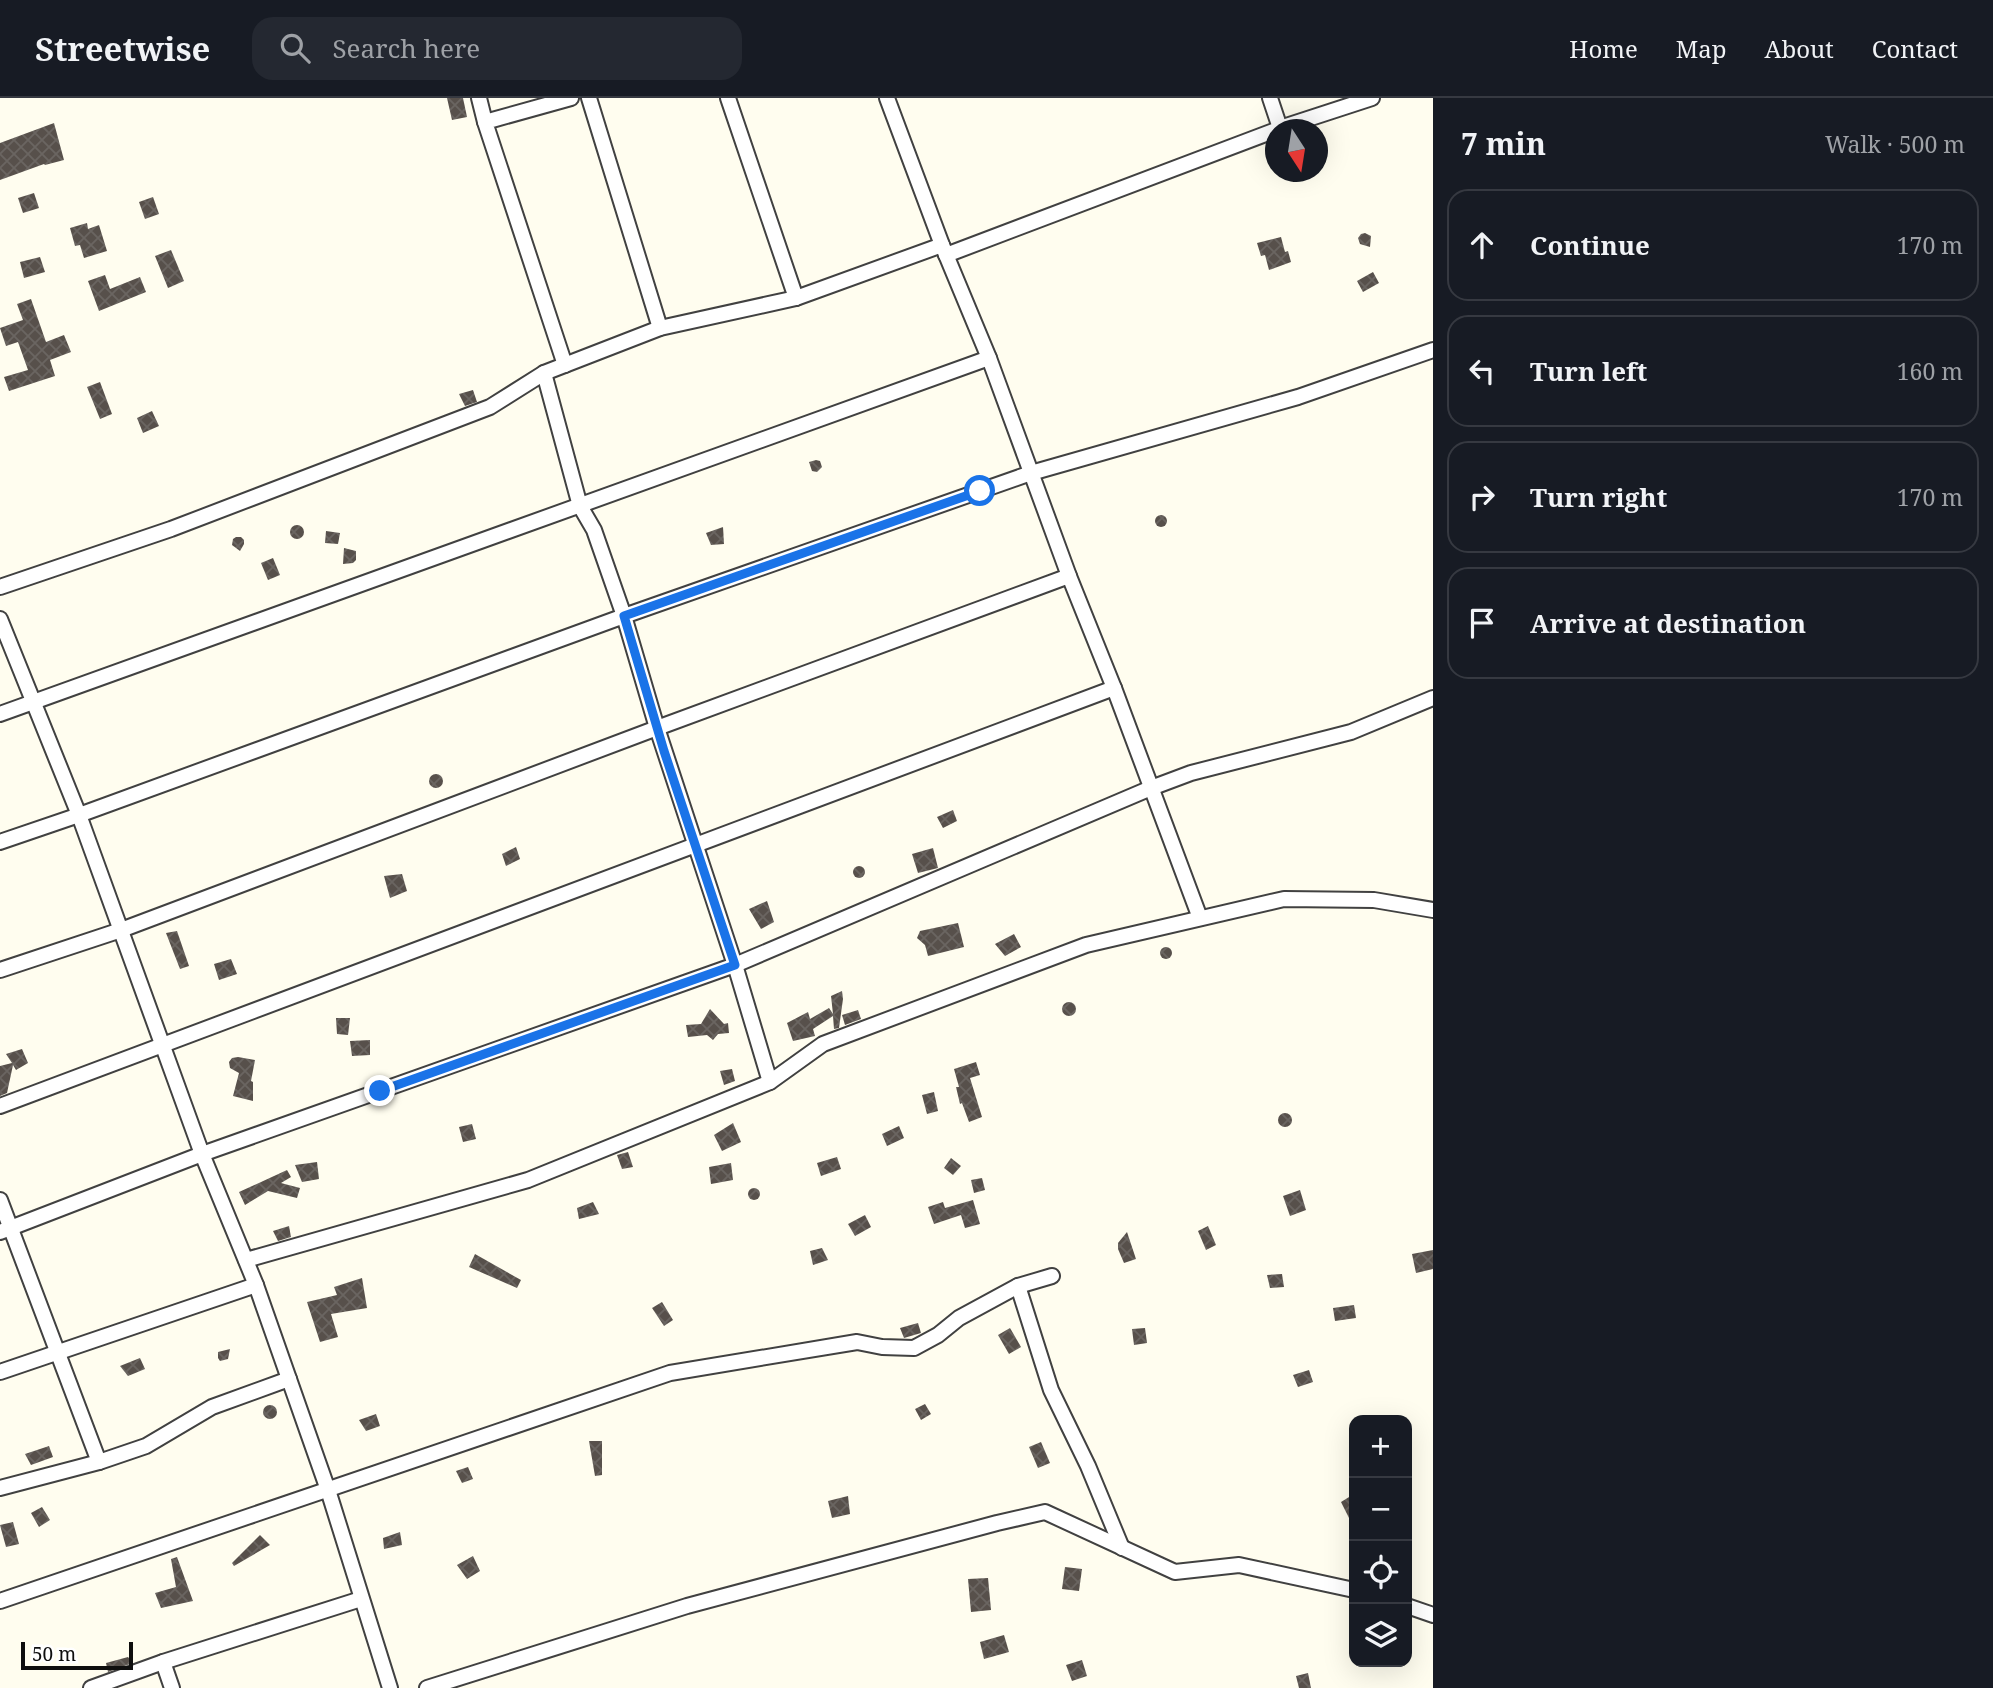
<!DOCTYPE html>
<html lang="en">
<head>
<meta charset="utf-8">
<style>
  body { margin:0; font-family:"Noto Serif",serif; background:#242831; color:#f1f3f6 }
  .controls { position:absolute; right:21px; bottom:21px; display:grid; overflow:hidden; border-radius:14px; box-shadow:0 7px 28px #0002 }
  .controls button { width:63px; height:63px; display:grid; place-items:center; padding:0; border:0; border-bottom:2px solid #363941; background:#171b24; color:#f1f3f6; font:35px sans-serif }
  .compass { position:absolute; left:1265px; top:21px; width:63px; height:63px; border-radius:50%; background:#171b24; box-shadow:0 7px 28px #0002; rotate:168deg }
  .scale { position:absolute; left:21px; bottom:18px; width:112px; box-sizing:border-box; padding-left:7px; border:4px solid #0e0e0e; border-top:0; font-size:19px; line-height:24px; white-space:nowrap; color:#0e0e0e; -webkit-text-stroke:5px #fff; paint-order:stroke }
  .stop { position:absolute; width:21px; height:21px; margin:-16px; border:5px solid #1a73e8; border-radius:50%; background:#fff }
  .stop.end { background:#1a73e8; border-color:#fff; box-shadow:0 2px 7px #0008 }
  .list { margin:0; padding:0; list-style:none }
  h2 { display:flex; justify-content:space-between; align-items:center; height:91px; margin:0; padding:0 28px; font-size:30px }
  h2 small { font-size:23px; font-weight:400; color:#9ea1a6 }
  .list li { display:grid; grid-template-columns:46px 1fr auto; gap:21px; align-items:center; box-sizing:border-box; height:112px; margin:0 14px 14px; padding:0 14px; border:2px solid #363941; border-radius:21px }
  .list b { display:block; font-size:26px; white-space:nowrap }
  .list em { font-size:23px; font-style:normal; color:#9ea1a6 }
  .icon { flex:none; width:38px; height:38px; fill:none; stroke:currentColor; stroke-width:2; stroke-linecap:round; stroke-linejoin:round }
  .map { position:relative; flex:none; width:1433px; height:1590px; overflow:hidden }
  header { display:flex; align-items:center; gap:42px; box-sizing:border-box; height:98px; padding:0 35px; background:#171b24; border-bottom:2px solid #363941 }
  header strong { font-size:33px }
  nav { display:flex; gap:38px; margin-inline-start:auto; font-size:24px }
  .search { width:490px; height:63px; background:#242831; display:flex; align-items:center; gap:18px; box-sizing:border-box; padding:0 24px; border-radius:21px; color:#9ea1a6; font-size:26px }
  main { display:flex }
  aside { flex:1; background:#171b24 }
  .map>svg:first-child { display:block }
  .building { fill:url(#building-cross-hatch) }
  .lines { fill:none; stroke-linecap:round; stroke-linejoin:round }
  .minor-casing { stroke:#414141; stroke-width:18 }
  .minor { stroke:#fff; stroke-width:14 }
  .route { stroke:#1a73e8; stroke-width:9 }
</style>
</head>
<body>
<header>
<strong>Streetwise</strong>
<div class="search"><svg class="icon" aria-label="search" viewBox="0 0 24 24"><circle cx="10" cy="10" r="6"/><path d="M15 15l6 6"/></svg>Search here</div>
<nav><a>Home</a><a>Map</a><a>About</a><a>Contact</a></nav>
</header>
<main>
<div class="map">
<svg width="1433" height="1590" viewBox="0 0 1433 1590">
  <defs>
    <pattern id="building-cross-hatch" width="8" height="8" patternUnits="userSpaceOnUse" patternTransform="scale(1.75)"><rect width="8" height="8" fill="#57504b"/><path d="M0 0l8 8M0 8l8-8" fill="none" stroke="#6a6561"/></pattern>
  </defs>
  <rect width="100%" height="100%" fill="#fffdef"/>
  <!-- building -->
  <g class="building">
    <polygon points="447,0 463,0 467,19 452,22"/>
    <polygon points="54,25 64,62 45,67 44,66 0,82 0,45"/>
    <polygon points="34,95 39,110 23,115 18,100"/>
    <polygon points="153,99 159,116 145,121 139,104"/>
    <polygon points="87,125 88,131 99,127 107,153 84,160 80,147 75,148 70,130"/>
    <polygon points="1361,136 1365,135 1371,138 1370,149 1360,146 1358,140"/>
    <polygon points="1281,139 1285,154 1288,153 1291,164 1269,172 1265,157 1261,158 1257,145"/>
    <polygon points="171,152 184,183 168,190 155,158"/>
    <polygon points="40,159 45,174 24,180 20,164"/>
    <polygon points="1373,174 1379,185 1363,194 1357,183"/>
    <polygon points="105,177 110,191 140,179 146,194 99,213 88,183"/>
    <polygon points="31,201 46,244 64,237 71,254 50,262 55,278 9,293 4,279 28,272 18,244 6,248 0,230 23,222 17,206"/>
    <polygon points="100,284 112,316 100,321 87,289"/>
    <polygon points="473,292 477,304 465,308 459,296"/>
    <polygon points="152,313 159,328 143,335 137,320"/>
    <polygon points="816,362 820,363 822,369 817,374 812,373 809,364"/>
    <circle cx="1161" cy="423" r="6"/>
    <circle cx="297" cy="434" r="7"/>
    <polygon points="723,429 724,446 711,447 706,435"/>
    <polygon points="326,433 340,435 338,446 325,445"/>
    <polygon points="236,439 241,439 244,442 244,446 240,453 232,447 233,441"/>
    <polygon points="344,450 356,453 356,462 353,465 343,466"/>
    <polygon points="273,460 280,477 268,482 261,465"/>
    <circle cx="436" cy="683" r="7"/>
    <polygon points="953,712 957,723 943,730 937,719"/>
    <polygon points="516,749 520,761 506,768 502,756"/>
    <polygon points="933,750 938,770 918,775 912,756"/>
    <circle cx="859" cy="774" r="6"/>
    <polygon points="402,776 407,793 390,800 384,778"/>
    <polygon points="767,803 774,824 761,831 749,811"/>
    <polygon points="958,825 964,849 928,858 925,847 917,840 920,833"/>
    <polygon points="177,833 189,868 180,871 166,835"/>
    <polygon points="1014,836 1021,849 1005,858 995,846"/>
    <circle cx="1166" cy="855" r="6"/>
    <polygon points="231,861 237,876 219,882 214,866"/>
    <polygon points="842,893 843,901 839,930 834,931 833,918 813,931 815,938 793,943 787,925 808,914 810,921 829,910 833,916 831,898"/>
    <circle cx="1069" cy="911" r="7"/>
    <polygon points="710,911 724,926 728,925 729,935 718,936 713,942 707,937 688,939 686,927 701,926"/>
    <polygon points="858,912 861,921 845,927 842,917"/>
    <polygon points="336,920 350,920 348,937 337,936"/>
    <polygon points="370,942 370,957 352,958 350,943"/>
    <polygon points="22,951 28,965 16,972 13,967 7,995 0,998 0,968 12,965 6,956"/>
    <polygon points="238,959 255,962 251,983 253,984 253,1003 233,998 239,975 230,970 229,964 232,960"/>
    <polygon points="976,964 980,977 970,980 982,1019 969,1024 962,1005 960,1006 956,989 959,989 954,971"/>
    <polygon points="732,971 735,983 724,987 720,973"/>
    <polygon points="934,994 938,1013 927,1016 922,997"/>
    <circle cx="1285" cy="1022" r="7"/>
    <polygon points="733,1025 741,1044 722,1053 714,1037"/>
    <polygon points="472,1026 476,1041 463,1044 459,1029"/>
    <polygon points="899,1028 904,1040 887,1048 882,1036"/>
    <polygon points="628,1054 633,1069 622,1071 617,1057"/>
    <polygon points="837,1059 841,1071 821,1078 817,1065"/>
    <polygon points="951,1060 961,1068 953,1077 944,1070"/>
    <polygon points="317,1064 319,1081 302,1084 295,1067"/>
    <polygon points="731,1065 733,1082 711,1086 709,1069"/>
    <polygon points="287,1072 291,1079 281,1085 300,1090 297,1100 268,1093 245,1107 239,1094"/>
    <polygon points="982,1080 985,1092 974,1095 971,1082"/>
    <circle cx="754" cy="1096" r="6"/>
    <polygon points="1300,1092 1306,1112 1290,1118 1283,1098"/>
    <polygon points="973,1102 980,1126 965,1130 961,1117 934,1126 928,1109 943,1104 945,1110"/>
    <polygon points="593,1104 599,1116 579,1121 577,1110"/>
    <polygon points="865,1117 871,1129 855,1138 848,1126"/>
    <polygon points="289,1128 291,1139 278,1143 273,1133"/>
    <polygon points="1208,1128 1216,1147 1206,1152 1198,1133"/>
    <polygon points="1127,1134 1136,1161 1124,1165 1118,1151 1118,1145"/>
    <polygon points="822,1150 828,1162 813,1167 810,1153"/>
    <polygon points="1433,1152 1433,1171 1416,1175 1412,1156"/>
    <polygon points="475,1156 521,1182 517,1190 469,1169"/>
    <polygon points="1282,1176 1284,1189 1270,1190 1267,1177"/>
    <polygon points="362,1180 367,1210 331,1216 338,1239 320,1244 307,1204 337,1197 334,1189"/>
    <polygon points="662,1204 673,1222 664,1228 652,1210"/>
    <polygon points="1354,1207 1356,1220 1335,1223 1333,1210"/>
    <polygon points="918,1225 921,1235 904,1240 900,1230"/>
    <polygon points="1010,1230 1021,1249 1009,1256 998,1237"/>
    <polygon points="1145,1230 1147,1245 1134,1247 1132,1231"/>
    <polygon points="230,1251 228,1261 220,1263 218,1260 218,1254"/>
    <polygon points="140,1260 145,1271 128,1278 120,1268"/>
    <polygon points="1309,1272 1313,1284 1298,1289 1293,1277"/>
    <polygon points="925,1306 931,1316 921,1322 915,1311"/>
    <circle cx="270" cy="1314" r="7"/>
    <polygon points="376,1316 380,1328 366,1333 359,1322"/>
    <polygon points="589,1343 602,1343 602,1377 595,1378"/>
    <polygon points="1041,1344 1050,1365 1038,1370 1029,1349"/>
    <polygon points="49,1348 53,1359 31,1367 25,1356"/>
    <polygon points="468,1369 473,1381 462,1385 456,1373"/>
    <polygon points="1354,1396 1354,1430 1341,1404"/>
    <polygon points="848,1398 850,1416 832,1420 828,1403"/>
    <polygon points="42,1409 50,1422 39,1429 31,1415"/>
    <polygon points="13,1424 19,1446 6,1449 0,1427"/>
    <polygon points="400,1434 402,1447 384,1451 383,1440"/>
    <polygon points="260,1437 270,1447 234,1468 232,1465"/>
    <polygon points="473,1458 480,1473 467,1481 457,1467"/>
    <polygon points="177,1459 193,1503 161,1510 155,1495 176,1489 171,1461"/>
    <polygon points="1065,1469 1082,1471 1079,1493 1062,1491"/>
    <polygon points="988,1480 991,1512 971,1514 968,1481"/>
    <polygon points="1004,1537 1009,1554 984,1561 980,1544"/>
    <polygon points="128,1559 133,1565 108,1574 106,1565"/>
    <polygon points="1082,1562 1087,1578 1072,1583 1066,1567"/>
    <polygon points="1308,1575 1311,1590 1299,1590 1296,1578"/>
  </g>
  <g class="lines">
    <defs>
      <g id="minor">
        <polyline points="479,0 485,24"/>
        <polyline points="589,0 660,230"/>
        <polyline points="728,0 796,200"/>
        <polyline points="887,0 942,147 989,260 1069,478 1114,590 1200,820"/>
        <polyline points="1270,0 1280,30 1277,32"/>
        <polyline points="1280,30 1372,0"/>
        <polyline points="946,157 1276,32"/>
        <polyline points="565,267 485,24 571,0"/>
        <polyline points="544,275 580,408 594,432 624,518 657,630 735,867 770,984"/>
        <polyline points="0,489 171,431 490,309 544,275 660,230 796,200 942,147"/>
        <polyline points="0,521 79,717 202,1056 256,1187 328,1392 390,1590"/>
        <polyline points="0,616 989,260"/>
        <polyline points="0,744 79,717 624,518 1031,375 1298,299 1433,252"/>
        <polyline points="0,872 121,832 657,630 1069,478"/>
        <polyline points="0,1008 1114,590"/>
        <polyline points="0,1102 99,1364"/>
        <polyline points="0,1134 202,1056 735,867 1151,690 1191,675 1351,634 1433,600"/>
        <polyline points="246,1162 528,1082 770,984 823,946 1086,847 1284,801 1374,802 1433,812"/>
        <polyline points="1018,1188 1051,1292 1088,1368 1122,1450"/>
        <polyline points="0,1274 256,1187"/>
        <polyline points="0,1390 99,1364 146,1348 212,1309 289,1281"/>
        <polyline points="0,1503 670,1275 857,1244 882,1249 914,1250 938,1237 959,1220 1018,1188 1052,1178"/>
        <polyline points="1407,1508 1433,1517"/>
        <polyline points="163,1564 172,1590"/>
        <polyline points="91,1590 163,1564 361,1501"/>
        <polyline points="427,1590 687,1508 997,1425 1045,1414 1175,1474 1239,1467 1354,1492"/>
      </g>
    </defs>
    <!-- minor casing -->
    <use href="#minor" class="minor-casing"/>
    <!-- minor -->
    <use href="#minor" class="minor"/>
  </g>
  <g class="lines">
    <!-- route -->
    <polyline class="route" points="380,993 735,867 664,653 624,518 980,393"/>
  </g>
</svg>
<div class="controls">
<button>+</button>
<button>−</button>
<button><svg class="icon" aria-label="locate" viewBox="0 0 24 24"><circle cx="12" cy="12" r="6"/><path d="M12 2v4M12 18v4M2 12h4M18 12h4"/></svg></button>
<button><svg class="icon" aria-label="layers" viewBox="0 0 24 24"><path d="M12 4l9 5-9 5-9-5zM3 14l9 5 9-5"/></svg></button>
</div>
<svg class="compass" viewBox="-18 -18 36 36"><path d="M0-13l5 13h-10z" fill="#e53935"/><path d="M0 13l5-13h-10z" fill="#9ea1a6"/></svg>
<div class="scale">50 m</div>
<div class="stop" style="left:980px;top:393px"></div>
<div class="stop end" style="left:380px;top:993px"></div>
</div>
<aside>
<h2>7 min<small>Walk · 500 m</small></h2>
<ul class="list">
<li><svg class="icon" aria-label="ahead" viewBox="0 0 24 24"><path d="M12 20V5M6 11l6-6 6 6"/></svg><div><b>Continue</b></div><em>170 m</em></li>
<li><svg class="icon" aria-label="left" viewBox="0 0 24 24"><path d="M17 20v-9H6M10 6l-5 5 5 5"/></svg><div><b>Turn left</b></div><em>160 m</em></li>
<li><svg class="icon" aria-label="right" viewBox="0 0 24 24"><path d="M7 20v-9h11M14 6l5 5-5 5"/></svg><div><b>Turn right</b></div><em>170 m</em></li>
<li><svg class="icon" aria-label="arrive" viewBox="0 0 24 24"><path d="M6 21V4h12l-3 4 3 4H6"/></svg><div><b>Arrive at destination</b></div></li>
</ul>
</aside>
</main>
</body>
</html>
